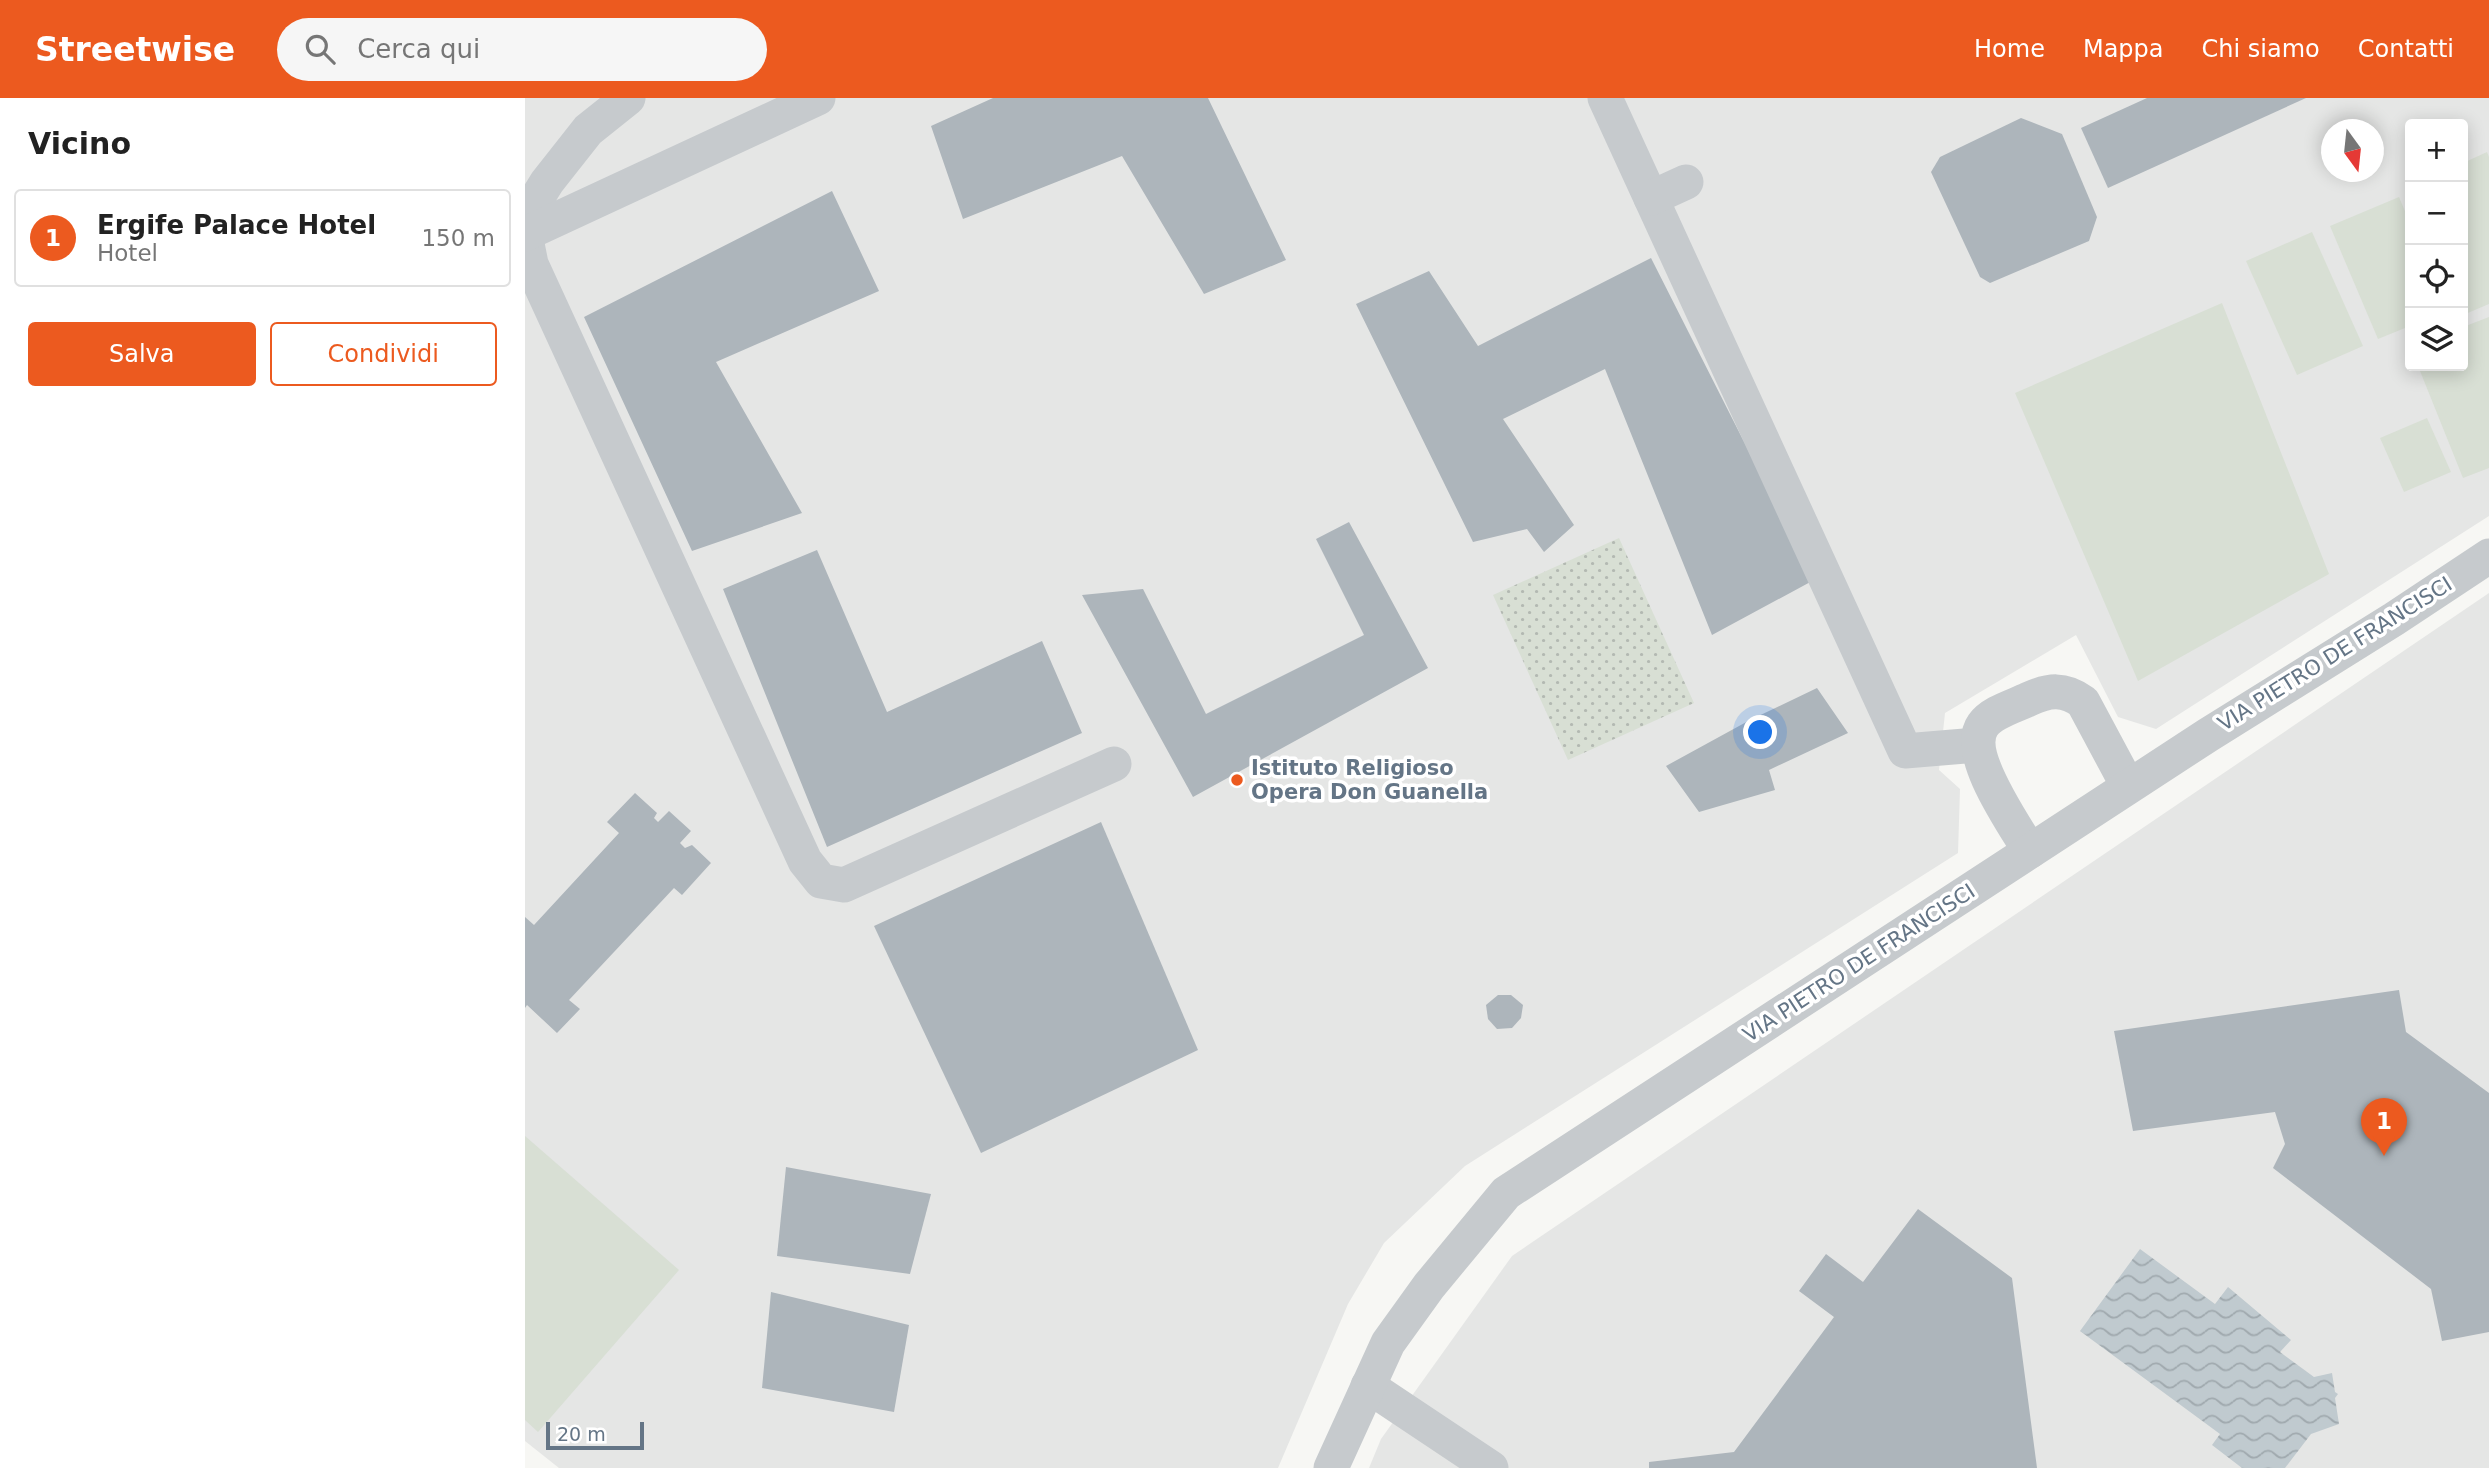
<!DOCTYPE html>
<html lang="it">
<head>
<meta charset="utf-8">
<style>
  body { margin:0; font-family:"DejaVu Sans",sans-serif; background:#f6f6f6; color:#222 }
  .controls { position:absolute; right:21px; top:21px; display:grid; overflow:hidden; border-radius:7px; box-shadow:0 4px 18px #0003 }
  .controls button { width:63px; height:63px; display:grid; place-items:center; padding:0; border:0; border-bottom:2px solid #e0e0e0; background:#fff; color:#222; font:35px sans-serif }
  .compass { position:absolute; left:1796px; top:21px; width:63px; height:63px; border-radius:50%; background:#fff; box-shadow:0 4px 18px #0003; rotate:165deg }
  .scale { position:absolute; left:21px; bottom:18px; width:98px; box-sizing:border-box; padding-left:7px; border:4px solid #647586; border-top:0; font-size:19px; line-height:24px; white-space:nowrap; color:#647586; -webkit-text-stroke:5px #fff; paint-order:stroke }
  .you { position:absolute; left:1236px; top:635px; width:24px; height:24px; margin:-18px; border:5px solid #fff; border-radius:50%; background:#1a73e8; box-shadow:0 0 0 10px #1a73e833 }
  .badge { display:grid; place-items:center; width:46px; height:46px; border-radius:50%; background:#ec5a1f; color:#fff; font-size:23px; font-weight:700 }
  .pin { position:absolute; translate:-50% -58px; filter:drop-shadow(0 2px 4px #0008) }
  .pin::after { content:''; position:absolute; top:37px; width:24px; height:21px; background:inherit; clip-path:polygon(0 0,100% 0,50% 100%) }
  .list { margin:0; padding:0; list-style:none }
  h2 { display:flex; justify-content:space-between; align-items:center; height:91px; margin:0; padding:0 28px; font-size:30px }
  h2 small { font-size:23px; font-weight:400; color:#767676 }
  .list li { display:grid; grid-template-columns:46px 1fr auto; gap:21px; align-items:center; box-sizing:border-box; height:98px; margin:0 14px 14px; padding:0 14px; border:2px solid #e0e0e0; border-radius:7px }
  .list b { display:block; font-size:26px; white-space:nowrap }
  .list p { margin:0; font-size:23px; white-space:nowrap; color:#767676 }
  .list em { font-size:23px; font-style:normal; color:#767676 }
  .actions { display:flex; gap:14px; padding:21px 28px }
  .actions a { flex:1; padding:16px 0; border:2px solid #ec5a1f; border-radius:7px; text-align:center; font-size:24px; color:#ec5a1f }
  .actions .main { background:#ec5a1f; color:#fff }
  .icon { flex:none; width:38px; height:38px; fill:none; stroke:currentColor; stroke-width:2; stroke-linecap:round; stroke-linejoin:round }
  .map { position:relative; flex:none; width:1964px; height:1370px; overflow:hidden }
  header { display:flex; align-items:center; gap:42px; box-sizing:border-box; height:98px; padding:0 35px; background:#ec5a1f; color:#fff }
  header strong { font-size:33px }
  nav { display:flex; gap:38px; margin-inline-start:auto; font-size:24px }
  .search { width:490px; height:63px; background:#f6f6f6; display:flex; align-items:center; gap:18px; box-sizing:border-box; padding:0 24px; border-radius:38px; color:#767676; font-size:26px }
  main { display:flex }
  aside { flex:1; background:#fff }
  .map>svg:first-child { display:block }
  .built { fill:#e5e6e5; fill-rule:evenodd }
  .green { fill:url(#green-dots) }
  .pitch { fill:#d8dfd4 }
  .water { fill:url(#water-waves) }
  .building { fill:#adb5bb }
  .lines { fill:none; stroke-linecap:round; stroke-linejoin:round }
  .minor { stroke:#c6cacd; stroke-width:35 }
  .poi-dot { fill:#ec5a1f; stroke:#fff; stroke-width:2.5 }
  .labels { text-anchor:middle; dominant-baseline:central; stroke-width:7; stroke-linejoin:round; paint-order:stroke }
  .street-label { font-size:21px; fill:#647586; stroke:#fff }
  .poi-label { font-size:21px; font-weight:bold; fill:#647586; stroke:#fff; text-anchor:start }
</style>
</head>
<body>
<header>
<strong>Streetwise</strong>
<div class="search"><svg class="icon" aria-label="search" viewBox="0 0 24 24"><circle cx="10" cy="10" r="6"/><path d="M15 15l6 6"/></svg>Cerca qui</div>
<nav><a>Home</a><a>Mappa</a><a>Chi siamo</a><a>Contatti</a></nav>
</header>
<main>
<aside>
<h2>Vicino<small></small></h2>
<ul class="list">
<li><span class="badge">1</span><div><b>Ergife Palace Hotel</b><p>Hotel</p></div><em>150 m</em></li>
</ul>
<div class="actions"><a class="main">Salva</a><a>Condividi</a></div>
</aside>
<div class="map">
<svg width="1964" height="1370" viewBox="0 0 1964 1370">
  <defs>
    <pattern id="green-dots" width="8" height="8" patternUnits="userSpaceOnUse" patternTransform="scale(1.75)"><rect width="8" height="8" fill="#d8dfd4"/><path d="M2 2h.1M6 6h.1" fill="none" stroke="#b3b9b2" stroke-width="1.8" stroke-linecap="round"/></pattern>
    <pattern id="water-waves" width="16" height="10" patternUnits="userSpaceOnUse" patternTransform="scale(1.75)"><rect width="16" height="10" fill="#c0cacf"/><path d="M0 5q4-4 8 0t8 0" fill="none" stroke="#a0a9ae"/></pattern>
  </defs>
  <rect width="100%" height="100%" fill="#f7f7f4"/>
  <!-- built -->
  <g class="built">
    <path d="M 0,0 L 1964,0 L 1964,418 L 1631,631 L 1593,619 L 1551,537 L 1420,615 L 1414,672 L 1435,691 L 1433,755 L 940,1068 L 859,1145 L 823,1206 L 753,1370 L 34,1370 L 0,1343 ZM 1885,26 L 1938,26 L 1938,268 L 1885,268 ZM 1806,32 L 1848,32 L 1848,74 L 1806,74 Z"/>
    <polygon points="1964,495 1964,1370 844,1370 856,1341 987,1158"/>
  </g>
  <!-- green -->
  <polygon class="green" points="1094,440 1169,605 1043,662 968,497"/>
  <!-- pitch -->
  <g class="pitch">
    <polygon points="1962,54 1964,59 1964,206 1938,217 1938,65"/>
    <polygon points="1874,99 1885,125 1885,228 1853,241 1805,128"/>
    <polygon points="1787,134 1838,248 1772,277 1721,163"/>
    <polygon points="1697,205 1804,476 1613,583 1490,295"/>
    <polygon points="1964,219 1964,370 1938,380 1893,268 1938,268 1938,229"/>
    <polygon points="1902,320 1926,374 1879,394 1855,340"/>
    <polygon points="0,1038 154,1172 13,1334 0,1322"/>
  </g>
  <!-- water -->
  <polygon class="water" points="1615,1151 1690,1206 1703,1189 1766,1242 1755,1254 1789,1279 1807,1275 1810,1294 1813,1296 1810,1300 1814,1326 1786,1336 1760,1370 1717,1370 1687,1347 1695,1336 1555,1233"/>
  <!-- building -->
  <g class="building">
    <polygon points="468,0 683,0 761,162 679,196 597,58 438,121 406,28"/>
    <polygon points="1622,0 1781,0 1583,90 1556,30"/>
    <polygon points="1496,20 1537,36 1572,119 1564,143 1465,185 1455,179 1406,74 1415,59"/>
    <polygon points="307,93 354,193 191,264 277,415 167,453 59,219"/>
    <polygon points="1126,160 1289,482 1187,537 1080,271 978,321 1049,427 1019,454 1002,431 948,444 831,206 904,173 953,248"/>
    <polygon points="824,424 903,570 668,699 557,497 618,491 681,616 839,537 791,441"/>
    <polygon points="292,452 362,614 517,543 557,635 302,749 198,491"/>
    <polygon points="1292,590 1323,635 1244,672 1250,692 1174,714 1141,668 1225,622"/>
    <polygon points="110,695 132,715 129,720 133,724 144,713 166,733 155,745 160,750 167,747 186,765 157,797 149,790 44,902 55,911 32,935 2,907 0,910 0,819 9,827 94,735 82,724"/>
    <polygon points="576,724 673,952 456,1055 349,828"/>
    <polygon points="1874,892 1881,934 1964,995 1964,1234 1917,1243 1906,1191 1748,1070 1760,1046 1750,1014 1608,1033 1589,933"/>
    <polygon points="973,897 986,897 998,907 996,920 987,930 972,931 963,921 961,907"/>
    <polygon points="261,1069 406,1096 385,1176 252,1158"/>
    <polygon points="1393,1111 1487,1180 1512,1370 1124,1370 1124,1364 1209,1354 1309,1219 1274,1193 1301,1156 1338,1184"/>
    <polygon points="246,1194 384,1227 369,1314 237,1290"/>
  </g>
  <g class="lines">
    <!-- minor -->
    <g class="minor">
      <polyline points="103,0 63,32 22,84 1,118 0,136 6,166 280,763 296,783 319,787 589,666"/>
      <polyline points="1080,0 1380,653 1452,647"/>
      <polyline points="1126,100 1161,84"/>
      <polyline points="0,136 293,0"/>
      <path d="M 1505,753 C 1490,728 1438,655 1458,627 C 1467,614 1490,608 1504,601 C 1524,592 1539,590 1558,604 L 1603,688"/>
      <polyline points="843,1288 966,1370"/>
      <polyline points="806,1370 863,1245 904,1188 981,1095 1683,637 1869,521 1964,458"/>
    </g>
  </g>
  <!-- markers -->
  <circle class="poi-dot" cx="712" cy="682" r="7"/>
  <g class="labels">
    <!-- street labels -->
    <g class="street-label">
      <text transform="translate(1810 556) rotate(-32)">VIA PIETRO DE FRANCISCI</text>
      <text transform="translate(1334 865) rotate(-33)">VIA PIETRO DE FRANCISCI</text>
    </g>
    <!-- poi labels -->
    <g class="poi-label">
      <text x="726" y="670">Istituto Religioso<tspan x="726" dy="24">Opera Don Guanella</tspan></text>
    </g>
  </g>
</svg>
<div class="controls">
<button>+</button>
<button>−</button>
<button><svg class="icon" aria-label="locate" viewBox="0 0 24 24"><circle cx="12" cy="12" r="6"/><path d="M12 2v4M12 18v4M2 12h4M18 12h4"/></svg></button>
<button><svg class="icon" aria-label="layers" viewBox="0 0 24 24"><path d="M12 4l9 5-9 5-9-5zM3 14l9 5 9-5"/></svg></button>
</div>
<svg class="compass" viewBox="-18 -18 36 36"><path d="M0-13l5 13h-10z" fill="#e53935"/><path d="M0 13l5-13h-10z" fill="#767676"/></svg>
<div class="scale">20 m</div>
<div class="you"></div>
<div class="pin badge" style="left:1859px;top:1058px">1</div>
</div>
</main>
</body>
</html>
